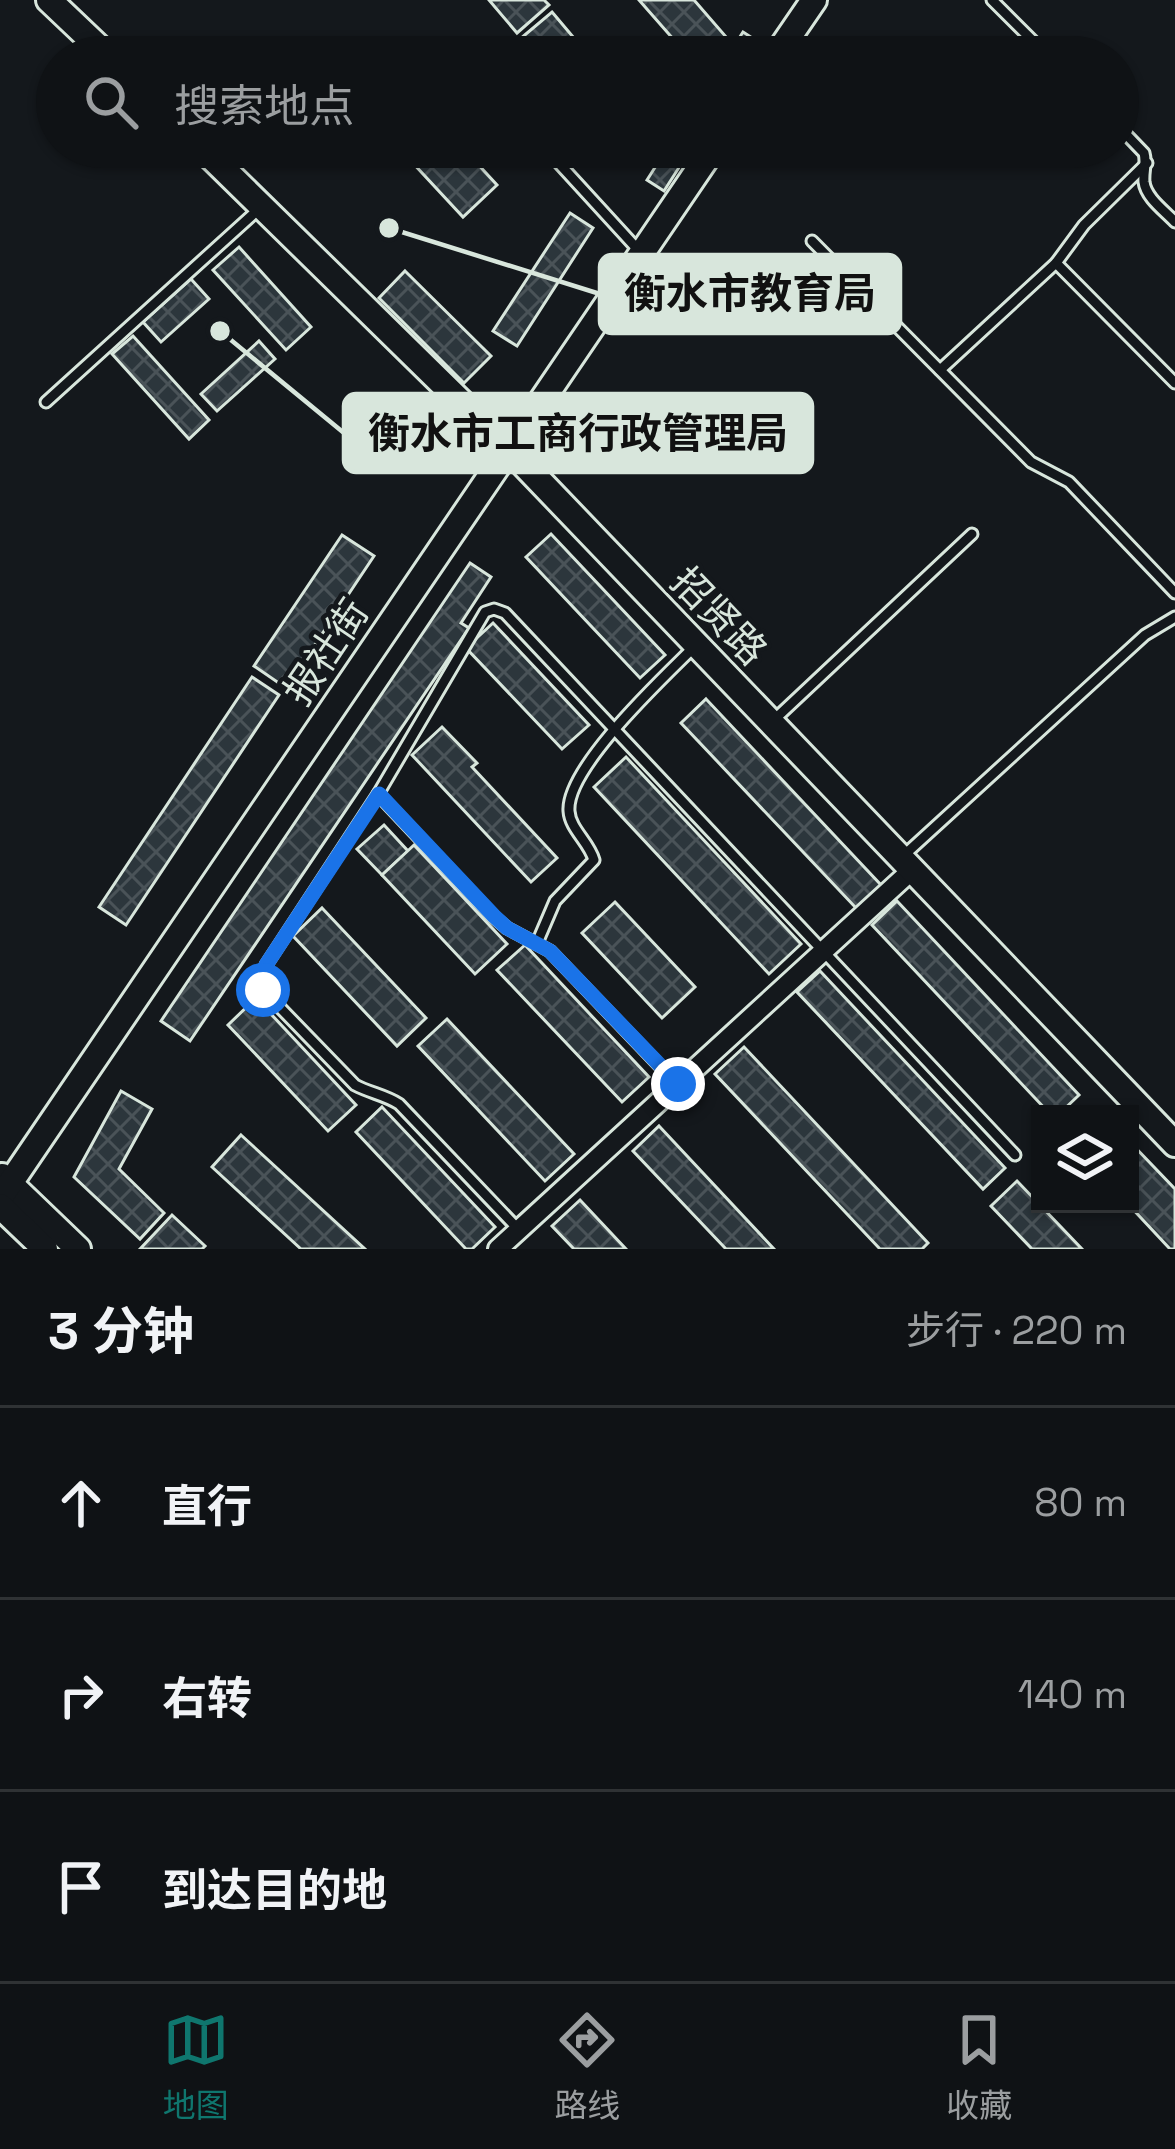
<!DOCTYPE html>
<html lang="zh">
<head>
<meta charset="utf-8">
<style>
  body { margin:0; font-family:"Space Grotesk","Noto Sans SC",sans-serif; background:#181b1e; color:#f1f3f6 }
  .controls { position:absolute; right:36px; bottom:36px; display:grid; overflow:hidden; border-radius:0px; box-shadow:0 3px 9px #0004 }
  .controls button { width:108px; height:108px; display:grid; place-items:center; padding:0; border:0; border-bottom:3px solid #2f3234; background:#0f1215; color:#f1f3f6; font:60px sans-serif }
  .stop { position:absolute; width:36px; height:36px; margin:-27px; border:9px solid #1a73e8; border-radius:50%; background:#fff }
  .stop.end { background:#1a73e8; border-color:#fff; box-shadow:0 3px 12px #0008 }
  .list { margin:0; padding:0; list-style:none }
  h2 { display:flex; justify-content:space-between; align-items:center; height:156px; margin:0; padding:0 48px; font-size:51px }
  h2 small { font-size:39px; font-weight:400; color:#9b9ea0 }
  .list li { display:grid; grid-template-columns:78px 1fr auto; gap:36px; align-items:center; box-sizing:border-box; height:192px; padding:0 48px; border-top:3px solid #2f3234 }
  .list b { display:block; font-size:45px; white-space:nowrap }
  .list em { font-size:39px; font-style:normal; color:#9b9ea0 }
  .icon { flex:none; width:66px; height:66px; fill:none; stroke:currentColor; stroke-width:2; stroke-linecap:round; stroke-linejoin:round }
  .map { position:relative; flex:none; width:1175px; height:1249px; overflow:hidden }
  .search { position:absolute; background:#0f1215; box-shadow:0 3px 9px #0004; left:36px; right:36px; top:36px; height:132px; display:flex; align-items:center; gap:30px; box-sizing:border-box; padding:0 42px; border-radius:66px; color:#9b9ea0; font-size:45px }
  .sheet { height:732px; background:#0f1215 }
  nav { display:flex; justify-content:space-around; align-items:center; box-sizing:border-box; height:168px; border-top:3px solid #2f3234; background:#0f1215; font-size:33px; color:#9b9ea0 }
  nav a { display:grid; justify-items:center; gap:6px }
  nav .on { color:#0f766e }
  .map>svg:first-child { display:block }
  .building { fill:url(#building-cross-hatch); stroke:#d8e6dc; stroke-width:3 }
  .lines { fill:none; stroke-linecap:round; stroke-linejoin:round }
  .lane-casing { stroke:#d8e6dc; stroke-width:15 }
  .street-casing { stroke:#d8e6dc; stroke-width:24 }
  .secondary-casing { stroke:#d8e6dc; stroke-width:30 }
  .lane { stroke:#14181c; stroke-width:9 }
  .street { stroke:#14181c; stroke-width:18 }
  .secondary { stroke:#14181c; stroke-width:24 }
  .route { stroke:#1a73e8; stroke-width:15 }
  .labels { text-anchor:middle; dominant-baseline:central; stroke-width:9; stroke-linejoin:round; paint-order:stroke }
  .street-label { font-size:39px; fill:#d8e6dc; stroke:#14181c }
  .leader { fill:none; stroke:#d8e6dc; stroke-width:4.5 }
  .callout-dot { fill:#d8e6dc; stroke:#14181c; stroke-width:4.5 }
  .callout { fill:#d8e6dc; stroke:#d8e6dc; stroke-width:4.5 }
  .callout-label { font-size:42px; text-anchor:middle; font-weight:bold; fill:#111 }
</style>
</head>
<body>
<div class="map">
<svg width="1175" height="1249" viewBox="0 0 1175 1249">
  <defs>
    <pattern id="building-cross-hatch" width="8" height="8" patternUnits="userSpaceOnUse" patternTransform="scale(3)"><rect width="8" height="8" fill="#2c363c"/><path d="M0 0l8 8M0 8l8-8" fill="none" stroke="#4a5358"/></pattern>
  </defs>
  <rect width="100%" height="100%" fill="#14181c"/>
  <!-- building -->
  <g class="building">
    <polygon points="489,0 544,0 549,5 517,33"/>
    <polygon points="639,0 694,0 727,38 705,57 689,57"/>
    <polygon points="552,12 590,57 535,57 520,39"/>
    <polygon points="743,32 760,43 751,57 727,57"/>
    <polygon points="398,147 462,147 497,185 463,217"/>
    <polygon points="612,147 637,147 622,159"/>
    <polygon points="668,147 692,147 664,191 647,180"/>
    <polygon points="570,213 593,228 517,346 493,331"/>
    <polygon points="239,247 311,327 286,350 213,270"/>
    <polygon points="405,271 491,356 464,383 379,298"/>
    <polygon points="191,279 209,299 161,342 143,322"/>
    <polygon points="133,336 209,420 189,439 112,354"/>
    <polygon points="259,341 275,359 217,411 201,394"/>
    <polygon points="551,534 665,655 640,678 526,557"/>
    <polygon points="342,535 374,556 286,688 254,666"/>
    <polygon points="470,563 491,577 461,623 469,628 190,1041 161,1021"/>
    <polygon points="493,623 589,725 562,749 466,648"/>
    <polygon points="252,677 279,695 126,925 99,907"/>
    <polygon points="706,699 881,885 856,908 681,723"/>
    <polygon points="442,727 477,763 472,767 557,858 531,882 412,755"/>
    <polygon points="626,757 801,944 769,974 594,787"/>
    <polygon points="384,825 408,851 382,875 357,849"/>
    <polygon points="414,845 507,944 475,974 382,875"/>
    <polygon points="897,901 1079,1095 1059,1114 1050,1114 872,925"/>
    <polygon points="615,902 695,987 662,1018 582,933"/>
    <polygon points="322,908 426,1018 397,1046 293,936"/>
    <polygon points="525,945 649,1077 622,1102 497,970"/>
    <polygon points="820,971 1005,1168 983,1189 797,992"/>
    <polygon points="256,998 356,1105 328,1131 228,1025"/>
    <polygon points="447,1019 574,1154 545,1181 418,1046"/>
    <polygon points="744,1047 928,1243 922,1249 880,1249 715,1074"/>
    <polygon points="121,1091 152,1109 119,1169 164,1213 140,1239 74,1177"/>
    <polygon points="382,1107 495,1227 472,1249 466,1249 356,1132"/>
    <polygon points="659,1126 774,1249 726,1249 633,1151"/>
    <polygon points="241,1135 365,1249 301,1249 212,1167"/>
    <polygon points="1130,1142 1175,1189 1175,1249 1170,1249 1128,1204 1130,1204"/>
    <polygon points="1017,1181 1082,1249 1032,1249 991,1206"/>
    <polygon points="580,1200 626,1249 574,1249 552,1226"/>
    <polygon points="172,1215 205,1246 202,1249 140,1249"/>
  </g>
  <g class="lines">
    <defs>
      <g id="lane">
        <polyline points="992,0 1049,57"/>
        <path d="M 1118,126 L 1144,153 C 1147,163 1143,171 1144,182 C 1146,198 1165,211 1175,222"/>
        <polyline points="544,147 641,253"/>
        <polyline points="812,241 1031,462 1069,482 1175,593"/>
        <polyline points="1056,263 1175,383"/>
        <polyline points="940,370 1056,263 1084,225 1147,163"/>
        <polyline points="46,402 260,208"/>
        <polyline points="775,719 972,534"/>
        <polyline points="378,794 493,916 507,928 550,951 678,1085"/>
        <polyline points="901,858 1145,635 1175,617"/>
        <path d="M 537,943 L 555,901 L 594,860 C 589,842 570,829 569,811 C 566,768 663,678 693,648"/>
        <path d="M 519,1230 L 399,1104 C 385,1095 370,1093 355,1085 L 263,990 L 262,979 L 266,965 L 378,794 L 485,612 L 494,609 L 505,613 L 1015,1155"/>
      </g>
      <polyline id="street" points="498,1249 912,870"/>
      <g id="secondary">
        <polyline points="49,0 109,57"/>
        <polyline points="775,57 814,0"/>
        <polyline points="201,147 508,448 1175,1144"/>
        <polyline points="2,1176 78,1249"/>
        <polyline points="0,1198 714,147"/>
        <polyline points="0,1206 45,1249"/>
      </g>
    </defs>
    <!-- lane casing -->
    <use href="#lane" class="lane-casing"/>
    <!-- street casing -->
    <use href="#street" class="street-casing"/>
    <!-- secondary casing -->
    <use href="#secondary" class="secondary-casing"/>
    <!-- lane -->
    <use href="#lane" class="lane"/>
    <!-- street -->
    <use href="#street" class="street"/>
    <!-- secondary -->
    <use href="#secondary" class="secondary"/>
  </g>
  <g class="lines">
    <!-- route -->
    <polyline class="route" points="263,990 262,979 266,965 379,794 494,916 507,928 550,951 678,1084"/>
  </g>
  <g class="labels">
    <!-- street labels -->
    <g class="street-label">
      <text transform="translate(719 616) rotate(46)">招贤路</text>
      <text transform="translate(326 652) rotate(-56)">报社街</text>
    </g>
  </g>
  <!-- callouts -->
  <path class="leader" d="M389 228L600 294M220 331L344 433"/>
  <g class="callout-dot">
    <circle cx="389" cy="228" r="12"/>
    <circle cx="220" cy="331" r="12"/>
  </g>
  <g class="callout">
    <rect x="600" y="255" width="300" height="78" rx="12"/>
    <rect x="344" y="394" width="468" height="78" rx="12"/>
  </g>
  <g class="callout-label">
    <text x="750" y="308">衡水市教育局</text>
    <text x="578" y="448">衡水市工商行政管理局</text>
  </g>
</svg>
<div class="controls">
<button><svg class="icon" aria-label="layers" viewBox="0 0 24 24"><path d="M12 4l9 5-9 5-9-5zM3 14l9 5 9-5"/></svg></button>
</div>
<div class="stop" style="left:263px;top:990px"></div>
<div class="stop end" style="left:678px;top:1084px"></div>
<div class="search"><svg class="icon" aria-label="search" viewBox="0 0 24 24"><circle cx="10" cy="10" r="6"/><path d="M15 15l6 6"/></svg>搜索地点</div>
</div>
<section class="sheet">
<h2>3 分钟<small>步行 · 220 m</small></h2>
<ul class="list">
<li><svg class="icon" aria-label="ahead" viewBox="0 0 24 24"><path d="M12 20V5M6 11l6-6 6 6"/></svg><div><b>直行</b></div><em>80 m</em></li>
<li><svg class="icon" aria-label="right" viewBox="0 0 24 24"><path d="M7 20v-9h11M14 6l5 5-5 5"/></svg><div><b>右转</b></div><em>140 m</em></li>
<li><svg class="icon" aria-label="arrive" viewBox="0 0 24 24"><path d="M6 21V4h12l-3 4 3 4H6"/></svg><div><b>到达目的地</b></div></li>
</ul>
</section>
<nav>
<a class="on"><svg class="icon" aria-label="map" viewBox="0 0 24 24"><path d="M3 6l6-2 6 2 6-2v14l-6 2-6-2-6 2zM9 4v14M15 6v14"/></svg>地图</a>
<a><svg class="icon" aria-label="directions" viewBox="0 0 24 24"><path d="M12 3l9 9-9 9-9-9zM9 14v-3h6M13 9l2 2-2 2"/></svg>路线</a>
<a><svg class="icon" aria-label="saved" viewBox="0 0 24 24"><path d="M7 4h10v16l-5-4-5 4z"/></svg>收藏</a>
</nav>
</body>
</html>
